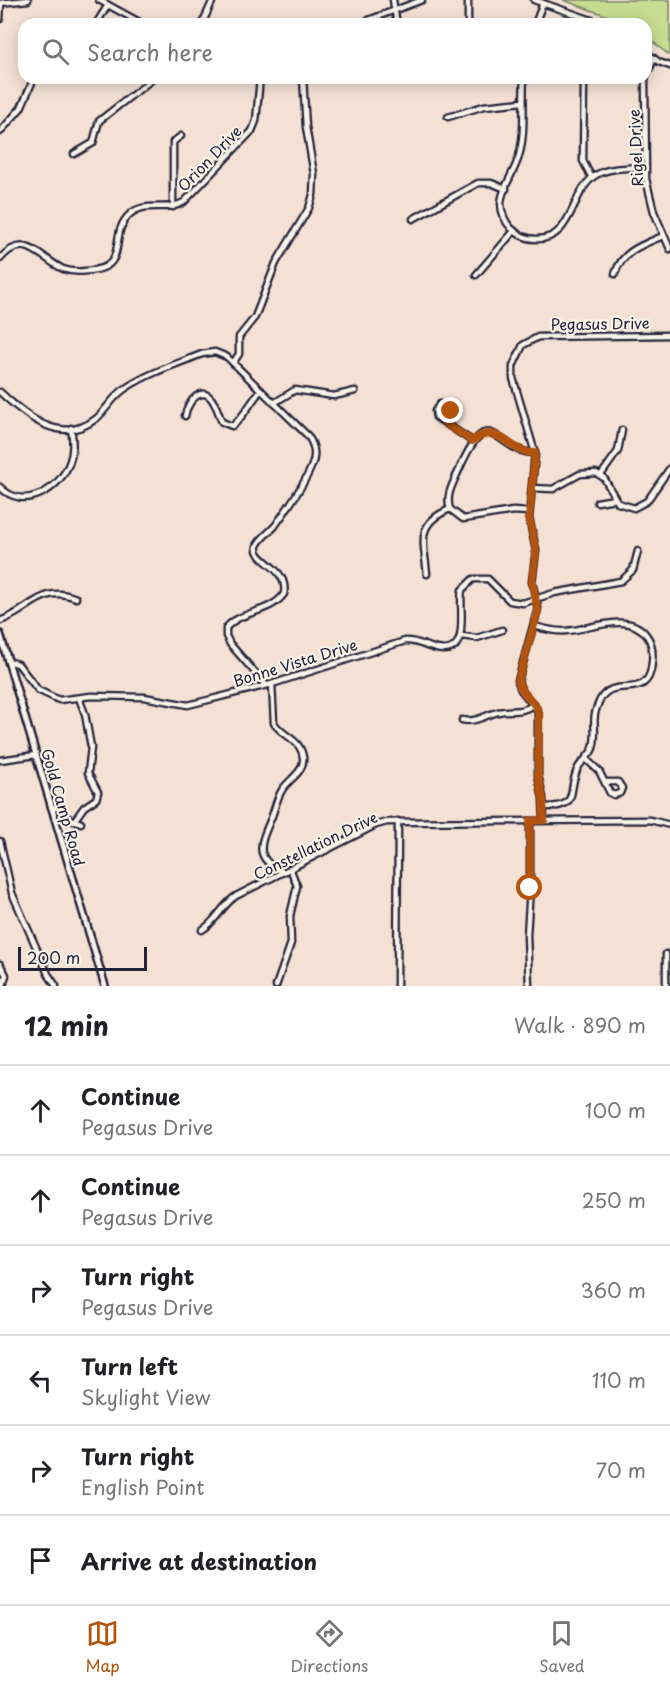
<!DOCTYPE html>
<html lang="en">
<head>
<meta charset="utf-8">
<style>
  body { margin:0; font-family:"Playpen Sans",sans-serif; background:#f6f6f6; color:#202124 }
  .scale { position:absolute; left:18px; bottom:15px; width:129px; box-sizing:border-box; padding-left:6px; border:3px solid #22223b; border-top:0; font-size:16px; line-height:21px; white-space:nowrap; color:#22223b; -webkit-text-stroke:4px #f7f3e8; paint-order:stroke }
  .stop { position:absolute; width:18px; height:18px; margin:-14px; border:4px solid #b45309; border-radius:50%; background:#fff }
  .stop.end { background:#b45309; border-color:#fff; box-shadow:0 2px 6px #0008 }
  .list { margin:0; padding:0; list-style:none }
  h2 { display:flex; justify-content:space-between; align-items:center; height:78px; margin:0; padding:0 24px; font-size:26px }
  h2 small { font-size:20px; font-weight:400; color:#757577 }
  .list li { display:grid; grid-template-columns:39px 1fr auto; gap:18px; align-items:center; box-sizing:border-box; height:90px; padding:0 24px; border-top:2px solid #e0e0e0 }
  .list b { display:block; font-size:22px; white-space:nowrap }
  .list p { margin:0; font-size:20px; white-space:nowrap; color:#757577 }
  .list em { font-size:20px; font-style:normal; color:#757577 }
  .icon { flex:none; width:33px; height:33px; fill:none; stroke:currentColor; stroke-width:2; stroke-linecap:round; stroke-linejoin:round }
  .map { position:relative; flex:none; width:670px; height:986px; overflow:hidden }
  .search { position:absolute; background:#fff; box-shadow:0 3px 15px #0003; left:18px; right:18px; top:18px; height:66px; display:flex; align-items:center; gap:15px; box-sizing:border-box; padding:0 21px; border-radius:18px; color:#757577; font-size:22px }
  .sheet { height:618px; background:#fff }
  nav { display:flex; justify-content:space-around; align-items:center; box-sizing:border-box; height:84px; border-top:2px solid #e0e0e0; background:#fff; font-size:16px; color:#757577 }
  nav a { display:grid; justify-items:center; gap:3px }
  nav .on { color:#b45309 }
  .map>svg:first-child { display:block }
  .green { fill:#c7dc91; stroke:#747f66; stroke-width:1.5 }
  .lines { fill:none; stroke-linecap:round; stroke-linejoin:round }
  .minor-casing { stroke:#22223b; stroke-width:9 }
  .tertiary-casing { stroke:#22223b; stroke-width:10 }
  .minor { stroke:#f7f3e8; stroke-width:4.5 }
  .tertiary { stroke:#f7f3e8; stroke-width:5 }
  .route { stroke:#b45309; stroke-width:8 }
  .labels { text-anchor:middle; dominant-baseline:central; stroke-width:4.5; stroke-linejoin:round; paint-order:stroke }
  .street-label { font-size:15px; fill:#22223b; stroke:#f7f3e8 }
</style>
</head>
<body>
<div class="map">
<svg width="670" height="986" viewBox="0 0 670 986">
  <rect width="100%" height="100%" fill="#f5e1d4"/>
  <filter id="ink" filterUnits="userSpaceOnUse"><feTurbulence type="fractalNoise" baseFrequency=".0167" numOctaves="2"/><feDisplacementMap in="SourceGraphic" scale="12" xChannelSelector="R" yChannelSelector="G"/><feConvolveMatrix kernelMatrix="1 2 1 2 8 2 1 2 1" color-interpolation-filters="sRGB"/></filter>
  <g filter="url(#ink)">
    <!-- green -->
    <polygon class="green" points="563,0 670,0 670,56 646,36 646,24 630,24"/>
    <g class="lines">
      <defs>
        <g id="minor">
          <polyline points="99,0 143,24"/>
          <polyline points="393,0 397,24"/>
          <polyline points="468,0 468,24"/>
          <polyline points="534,0 603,24"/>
          <polyline points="0,3 28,0"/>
          <polyline points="0,19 1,4"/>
          <polyline points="96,24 108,5"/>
          <polyline points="202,24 213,0"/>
          <polyline points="358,24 422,0"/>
          <polyline points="535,24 543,3"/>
          <polyline points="646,52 659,62 670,66"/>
          <polyline points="646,76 654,59"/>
          <path d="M 524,78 C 522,104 526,131 519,156 C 515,172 502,187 501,203 C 501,212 505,222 511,228 C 518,235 527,239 536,239 C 574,240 570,191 596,175 C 609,167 630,168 645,167"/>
          <polyline points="584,78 583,161 592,178"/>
          <polyline points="645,78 646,179 654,212 670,249"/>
          <polyline points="448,117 484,106 523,102"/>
          <polyline points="0,132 21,108 34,78"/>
          <polyline points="74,154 93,143 99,121 154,78"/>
          <polyline points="173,207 173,142 181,136"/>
          <polyline points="413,219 478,183 491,183 506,189"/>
          <path d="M 0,259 C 25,230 41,259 63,269 C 71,272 78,272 86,271 C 131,269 108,237 128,216 C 144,199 167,213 184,202 L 252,131 L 256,121 L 260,78"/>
          <path d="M 615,274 C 622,251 642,245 663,236"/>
          <polyline points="476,275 514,231"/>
          <polyline points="233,363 239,354 239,337 255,317 276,263 309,208 313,195 314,174 306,127 303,78"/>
          <path d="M 0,392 C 26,416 61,447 97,418 C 107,409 113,396 126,388 C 148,373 177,364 202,354 L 215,352 L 227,357 L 308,436 C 312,442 315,450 314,457 C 313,472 285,512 275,526 C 270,532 260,538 257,546 C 253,561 289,567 284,594 C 270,614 240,610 226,628 L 226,636 L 230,644 L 266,685"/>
          <polyline points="274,403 295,390 334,396 355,391"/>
          <path d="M 185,416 C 187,402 203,382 214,403 C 218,409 219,416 222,422 L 232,426 C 240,422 253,399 261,390"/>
          <polyline points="446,424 450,408 440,404 435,411 436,417 472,441"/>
          <polyline points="601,475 618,451 622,430"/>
          <path d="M 0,487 C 24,512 61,489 70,461 C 74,450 73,439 71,428"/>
          <polyline points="532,488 553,489 580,474 596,473 604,478 618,503 634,508 647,501 670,468"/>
          <polyline points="597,502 615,499"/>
          <path d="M 529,512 L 513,511 L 463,519 L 450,509 C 445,495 454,482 459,470 C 491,397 494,453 535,453"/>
          <path d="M 427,574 C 424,541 415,524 450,509"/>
          <path d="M 0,621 C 30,611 41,584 76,598"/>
          <path d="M 534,626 C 545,629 555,632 566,631 C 590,630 630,610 647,636 C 653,644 653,653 652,662 C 649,705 614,673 600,700 C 590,719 597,726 594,744 C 593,755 581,760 577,770 C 567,794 580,807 544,807"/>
          <polyline points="461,636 477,638 502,630"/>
          <path d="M 8,661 L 18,664 L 38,690 L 59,700 L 91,696 L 144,697 L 188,705 L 272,684 L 405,641 C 417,640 426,647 437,649 C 472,657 458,608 462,590 L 473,579 L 488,579 L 510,601 L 523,603 L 554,593 L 621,581 L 633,570 L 638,551"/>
          <path d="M 272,684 L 274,723 C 283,737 300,738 303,757 C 305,772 289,779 282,790 C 277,798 275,808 272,816 C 262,841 250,858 284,872"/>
          <path d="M 462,720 C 476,723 485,715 498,712 C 513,709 521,714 534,704"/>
          <polyline points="586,759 599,771 610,793 614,795 620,793 622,788 618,782 605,782"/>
          <polyline points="0,760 36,755"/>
          <polyline points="51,807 59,808 68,818 81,823"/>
          <polyline points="544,820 543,798 538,775 538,711 521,690 518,681 538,608 532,582 536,550 529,518 535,453 513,378 513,366 523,345 538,337 670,335"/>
          <polyline points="74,821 84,807 96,799 98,792 88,773 91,747 85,714 79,698"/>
          <polyline points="0,841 12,893 48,974 56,986"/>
          <path d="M 202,930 C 217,921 221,906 236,896 L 376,825 L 387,822 L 650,820 L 670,825"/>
          <polyline points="666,954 666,986"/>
          <polyline points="0,964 6,975 3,986"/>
          <polyline points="276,986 291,943 290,916 297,886 290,868"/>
          <polyline points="397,986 398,821"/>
          <polyline points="529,986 527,935 530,888 530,821"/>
        </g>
        <polyline id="tertiary" points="0,634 105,986"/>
      </defs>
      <!-- minor casing -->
      <use href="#minor" class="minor-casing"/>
      <!-- tertiary casing -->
      <use href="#tertiary" class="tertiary-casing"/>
      <!-- minor -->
      <use href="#minor" class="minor"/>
      <!-- tertiary -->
      <use href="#tertiary" class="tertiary"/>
    </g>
  </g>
  <g class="lines" filter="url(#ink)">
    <!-- route -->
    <path class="route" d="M 451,411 L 446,424 L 472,441 C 500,420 507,453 535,453 L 529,518 L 536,550 L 532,582 L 538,611 L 518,681 C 521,695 536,700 539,714 L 538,775 L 543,798 L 544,820 L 530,821 L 530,888"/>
  </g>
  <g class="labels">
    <!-- street labels -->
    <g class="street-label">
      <text transform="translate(635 148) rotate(-93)">Rigel Drive</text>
      <text transform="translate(209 158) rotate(-46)">Orion Drive</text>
      <text transform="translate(600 323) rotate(-1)">Pegasus Drive</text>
      <text transform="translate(295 662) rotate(-17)">Bonne Vista Drive</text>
      <text transform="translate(64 807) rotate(74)">Gold Camp Road</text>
      <text transform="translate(315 845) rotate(-26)">Constellation Drive</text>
    </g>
  </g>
</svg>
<div class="scale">200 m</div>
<div class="stop" style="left:530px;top:888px"></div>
<div class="stop end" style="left:451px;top:411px"></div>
<div class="search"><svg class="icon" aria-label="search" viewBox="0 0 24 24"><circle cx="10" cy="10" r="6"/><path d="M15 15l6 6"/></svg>Search here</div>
</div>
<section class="sheet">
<h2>12 min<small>Walk · 890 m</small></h2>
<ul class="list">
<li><svg class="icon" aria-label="ahead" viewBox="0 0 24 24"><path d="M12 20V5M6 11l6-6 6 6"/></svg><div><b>Continue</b><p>Pegasus Drive</p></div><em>100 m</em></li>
<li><svg class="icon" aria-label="ahead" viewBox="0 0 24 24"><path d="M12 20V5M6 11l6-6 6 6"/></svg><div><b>Continue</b><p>Pegasus Drive</p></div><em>250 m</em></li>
<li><svg class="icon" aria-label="right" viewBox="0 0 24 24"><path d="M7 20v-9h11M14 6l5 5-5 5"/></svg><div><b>Turn right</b><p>Pegasus Drive</p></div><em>360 m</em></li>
<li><svg class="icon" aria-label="left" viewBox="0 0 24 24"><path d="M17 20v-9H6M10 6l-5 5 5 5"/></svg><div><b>Turn left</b><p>Skylight View</p></div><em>110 m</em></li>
<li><svg class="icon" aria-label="right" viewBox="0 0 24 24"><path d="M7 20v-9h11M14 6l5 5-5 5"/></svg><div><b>Turn right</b><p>English Point</p></div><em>70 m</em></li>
<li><svg class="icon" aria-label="arrive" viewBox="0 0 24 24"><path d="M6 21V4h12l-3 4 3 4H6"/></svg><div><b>Arrive at destination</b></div></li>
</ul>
</section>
<nav>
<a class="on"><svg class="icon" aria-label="map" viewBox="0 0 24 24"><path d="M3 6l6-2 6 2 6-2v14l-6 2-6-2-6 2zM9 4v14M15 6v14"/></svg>Map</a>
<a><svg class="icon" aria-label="directions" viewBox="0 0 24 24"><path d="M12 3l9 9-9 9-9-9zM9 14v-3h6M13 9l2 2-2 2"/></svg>Directions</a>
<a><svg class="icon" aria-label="saved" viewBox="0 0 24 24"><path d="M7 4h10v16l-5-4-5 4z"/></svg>Saved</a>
</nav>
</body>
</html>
